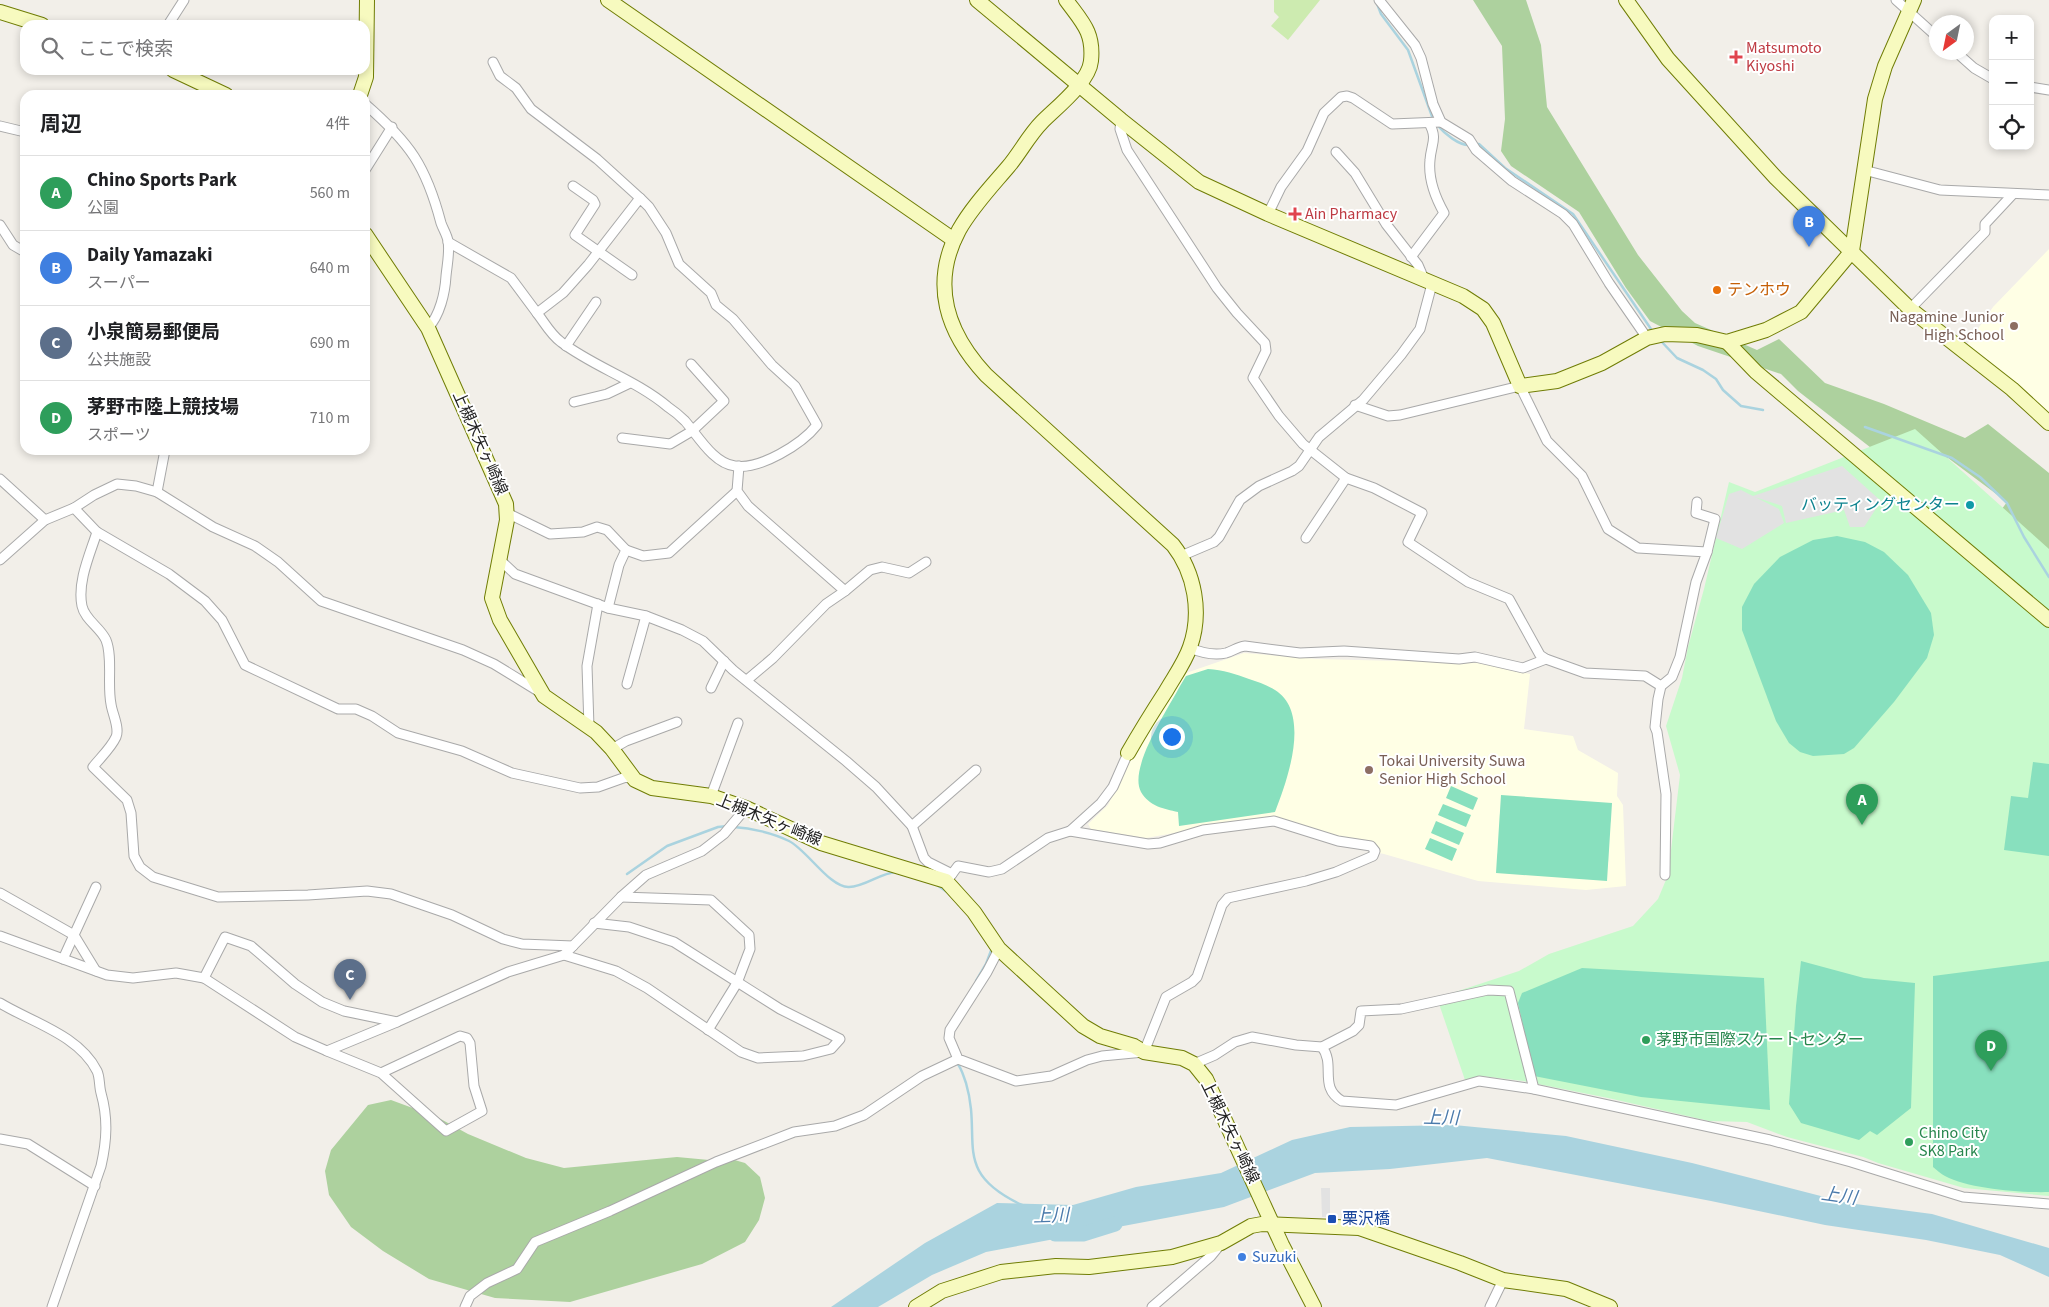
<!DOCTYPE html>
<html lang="ja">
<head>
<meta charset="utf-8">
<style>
  body { margin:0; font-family:"Source Sans 3","Noto Sans JP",sans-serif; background:#f2f2f2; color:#202124 }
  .controls { position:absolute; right:15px; top:15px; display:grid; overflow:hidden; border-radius:10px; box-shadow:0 2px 8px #0003 }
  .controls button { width:45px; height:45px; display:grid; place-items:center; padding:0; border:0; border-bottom:1px solid #e0e0e0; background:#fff; color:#202124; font:25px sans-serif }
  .compass { position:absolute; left:1929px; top:15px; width:45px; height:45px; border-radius:50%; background:#fff; box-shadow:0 2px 8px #0003; rotate:213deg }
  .you { position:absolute; left:1171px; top:736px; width:18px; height:18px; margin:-12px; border:4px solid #fff; border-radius:50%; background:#1a73e8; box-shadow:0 0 0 8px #1a73e833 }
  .badge { display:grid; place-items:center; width:32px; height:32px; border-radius:50%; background:#0f766e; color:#fff; font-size:16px; font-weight:700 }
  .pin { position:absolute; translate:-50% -41px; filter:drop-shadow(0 1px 2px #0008) }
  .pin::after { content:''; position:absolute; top:26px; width:18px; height:15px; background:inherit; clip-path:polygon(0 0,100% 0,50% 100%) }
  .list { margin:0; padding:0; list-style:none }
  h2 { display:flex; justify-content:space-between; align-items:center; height:65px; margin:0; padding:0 20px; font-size:21px }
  h2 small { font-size:16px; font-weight:400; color:#757577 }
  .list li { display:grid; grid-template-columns:32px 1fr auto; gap:15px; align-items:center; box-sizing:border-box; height:75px; padding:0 20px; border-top:1px solid #e0e0e0 }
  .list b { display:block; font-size:19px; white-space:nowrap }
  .list p { margin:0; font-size:16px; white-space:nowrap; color:#757577 }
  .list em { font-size:16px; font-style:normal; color:#757577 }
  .icon { flex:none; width:28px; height:28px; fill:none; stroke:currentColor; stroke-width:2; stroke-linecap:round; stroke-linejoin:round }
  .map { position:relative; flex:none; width:2049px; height:1307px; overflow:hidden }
  .search { position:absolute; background:#fff; box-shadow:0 2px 8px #0003; left:20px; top:20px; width:350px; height:55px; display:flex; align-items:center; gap:12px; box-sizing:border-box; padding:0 18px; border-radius:15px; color:#757577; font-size:19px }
  .panel { position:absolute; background:#fff; box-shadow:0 2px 8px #0003; left:20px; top:90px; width:350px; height:365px; border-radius:15px }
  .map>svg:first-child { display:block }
  .education { fill:#ffffe5 }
  .grass { fill:#cdebb0 }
  .forest { fill:#add19e }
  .park { fill:#c8facc }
  .pitch { fill:#88e0be }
  .parking { fill:#e2e2e2 }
  .water { fill:#aad3df }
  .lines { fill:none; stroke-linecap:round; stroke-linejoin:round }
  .stream { stroke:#aad3df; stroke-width:2.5 }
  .river { stroke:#aad3df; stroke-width:15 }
  .street-casing { stroke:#a9a9a9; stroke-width:11 }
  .secondary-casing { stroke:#707d05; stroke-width:16 }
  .street { stroke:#fff; stroke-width:9 }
  .secondary { stroke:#f7fabf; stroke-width:14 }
  .health-dot { fill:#e0444e; stroke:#fff; stroke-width:2 }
  .food-dot { fill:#e8710a; stroke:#fff; stroke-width:2 }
  .education-dot { fill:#8d6e63; stroke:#fff; stroke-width:2 }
  .culture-dot { fill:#0f9aa8; stroke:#fff; stroke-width:2 }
  .leisure-dot { fill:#2e9e5b; stroke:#fff; stroke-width:2 }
  .transit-dot { fill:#1a4fb4; stroke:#fff; stroke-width:2 }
  .shop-dot { fill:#3f7fe0; stroke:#fff; stroke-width:2 }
  .labels { text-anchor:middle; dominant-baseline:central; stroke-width:4; stroke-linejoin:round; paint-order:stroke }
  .health-label { font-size:16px; fill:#be3a42; stroke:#fff; text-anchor:start }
  .food-label { font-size:16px; fill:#c56008; stroke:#fff; text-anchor:start }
  .education-label { font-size:16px; fill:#785e54; stroke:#fff; text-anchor:end }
  .street-label { font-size:16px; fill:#222; stroke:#fff }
  .culture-label { font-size:16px; fill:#0d838f; stroke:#fff; text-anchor:end }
  .leisure-label { font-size:16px; fill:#27864d; stroke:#fff; text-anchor:start }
  .transit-label { font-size:16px; fill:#164399; stroke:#fff; text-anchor:start }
  .shop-label { font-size:16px; fill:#366cbe; stroke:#fff; text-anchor:start }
  .water-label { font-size:18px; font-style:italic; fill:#4a7aab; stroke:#fff }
</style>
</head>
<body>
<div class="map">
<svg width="2049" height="1307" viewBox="0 0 2049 1307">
  <rect width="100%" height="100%" fill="#f2efe9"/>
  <!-- education -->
  <g class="education">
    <polygon points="2049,249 2049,417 1966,346 1993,307"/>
    <polygon points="1244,653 1317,659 1479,663 1530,674 1524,729 1573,736 1578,750 1618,773 1617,796 1623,805 1626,886 1586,890 1478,881 1384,854 1327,842 1270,816 1146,838 1091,829 1088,824 1108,805 1127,766 1186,673"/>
  </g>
  <!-- grass -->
  <polygon class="grass" points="1274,0 1320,0 1288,40 1271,26 1279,17 1274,12"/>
  <!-- forest -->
  <g class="forest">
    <polygon points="1473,0 1526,0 1541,45 1547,107 1638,255 1682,311 1695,323 1757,350 1779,339 1825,383 1884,404 1965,438 1988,424 2049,473 2049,605 1977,543 2007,502 1948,458 1916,489 1875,451 1798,391 1781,374 1698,346 1650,321 1626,288 1579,212 1511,166 1501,151 1505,119 1502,46"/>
    <polygon points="391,1100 437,1117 468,1134 526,1158 564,1168 677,1157 709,1160 731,1159 745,1163 760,1177 765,1198 759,1220 745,1242 702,1264 570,1302 495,1298 429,1279 383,1251 351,1227 329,1195 325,1171 331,1150 368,1105"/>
  </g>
  <!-- park -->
  <polygon class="park" points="1915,429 2049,549 2049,1196 1964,1188 1878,1163 1863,1157 1787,1137 1747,1122 1709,1121 1608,1098 1523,1081 1482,1076 1465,1080 1437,998 1519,971 1549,954 1633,926 1658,899 1668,875 1680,775 1666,726 1682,678 1688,647 1704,589 1729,482 1755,492"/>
  <!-- pitch -->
  <g class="pitch">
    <polygon points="1837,536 1865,542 1884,552 1908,575 1931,613 1934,635 1927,658 1894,702 1854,748 1844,754 1813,756 1800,752 1789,743 1776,721 1742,630 1742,607 1754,584 1780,557 1813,540"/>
    <path d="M 1208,669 C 1223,670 1236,674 1249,679 C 1258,682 1267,685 1275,690 C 1312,713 1287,781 1275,812 L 1179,826 L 1178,812 C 1164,809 1149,806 1141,792 C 1128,768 1168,709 1180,686 L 1186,676 Z"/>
    <polygon points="2033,762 2049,764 2049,856 2004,850 2011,796 2028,798"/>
    <polygon points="1451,786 1478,798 1473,810 1446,798"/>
    <polygon points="1501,795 1612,803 1607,881 1496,873"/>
    <polygon points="1443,804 1471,815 1466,827 1438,815"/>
    <polygon points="1436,821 1464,833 1459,845 1431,833"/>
    <polygon points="1430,838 1457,849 1452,861 1425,849"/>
    <polygon points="1801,961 1864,978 1915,983 1911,1108 1877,1135 1870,1131 1859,1140 1801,1123 1789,1104 1796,1006"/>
    <path d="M 2049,961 L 2049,1192 C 2023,1193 1969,1189 1945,1176 C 1941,1174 1937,1170 1933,1167 L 1933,976 Z"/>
    <polygon points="1582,968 1764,978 1770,1110 1641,1097 1534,1076 1518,1003 1522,993"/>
  </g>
  <!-- parking -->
  <g class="parking">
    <polygon points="1842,466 1881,501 1864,527 1850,527 1844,510 1786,523 1782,506 1755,497 1779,509 1784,523 1742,549 1716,538 1729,494 1741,490 1753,496"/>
    <polygon points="1321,1188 1330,1188 1330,1217 1322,1217"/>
  </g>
  <!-- water -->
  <polygon class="water" points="1454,1125 1566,1136 1692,1163 1848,1203 1932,1214 2049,1248 2049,1277 2000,1255 1926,1240 1825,1225 1711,1201 1487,1158 1390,1169 1315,1173 1224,1207 986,1252 932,1275 878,1307 831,1307 925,1243 997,1203 1073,1205 1136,1187 1221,1173 1292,1140 1350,1127"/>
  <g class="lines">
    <!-- stream -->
    <g class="stream">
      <polyline points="1376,1 1381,14 1408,50 1433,119"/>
      <path d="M 1437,125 C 1444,133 1459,146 1470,145"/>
      <polyline points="1475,144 1479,144 1505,168 1573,214 1653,332"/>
      <polyline points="1660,340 1677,358 1703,370 1716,379 1723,390 1741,406 1763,410"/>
      <polyline points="1865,427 1952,458 1980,477 2007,503 2024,537 2049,577"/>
      <path d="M 734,827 C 751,828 773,833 789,841 C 807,850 830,888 849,887 C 865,887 880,873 896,872"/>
      <polyline points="627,874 667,846 718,827 728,826"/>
      <polyline points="937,885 947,892"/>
      <polyline points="976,981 986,964 992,948"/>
      <path d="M 957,1063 C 962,1069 963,1075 966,1083 C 983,1141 950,1171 1022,1205"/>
    </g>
    <!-- river -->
    <polyline class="river" points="1055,1234 1083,1234 1115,1224"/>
    <defs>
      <g id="street">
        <polyline points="1379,0 1415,45 1421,58 1433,104 1441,122 1469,139 1476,150 1512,181 1563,214 1573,224 1609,283 1647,338"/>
        <polyline points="1896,0 1936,36"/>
        <polyline points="168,25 184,0"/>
        <polyline points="1956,52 1974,68 1993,79"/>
        <polyline points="493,62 500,76 516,88 531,109 597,159 640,198"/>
        <polyline points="2030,87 2049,90"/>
        <path d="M 365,104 C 410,143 426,166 441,223 C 443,229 447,235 448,241 C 450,252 447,265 446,276 C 445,293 440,315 428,328"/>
        <polyline points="1121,120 1120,129 1127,150 1217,288 1237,313 1265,343 1266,351 1253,378 1279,416 1303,444 1346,478 1374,488 1422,513 1408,542 1468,582 1509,599 1540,655 1546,659 1585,673 1645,676 1661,686"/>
        <polyline points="0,126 25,132"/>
        <polyline points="1336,152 1355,173 1386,224 1418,265 1424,279"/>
        <polyline points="365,170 392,127"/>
        <polyline points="1864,170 1940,190 2049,195"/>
        <polyline points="573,186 593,200 595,204 575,235 632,275"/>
        <path d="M 640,198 L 649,207 L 666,233 L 679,264 L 711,293 L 716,305 L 733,319 L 772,365 L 795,386 L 817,425 C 802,444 760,470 735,466 C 714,464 698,436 685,421 C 680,416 674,411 668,407 C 636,380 594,367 561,342 C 551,335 544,322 537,313 L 563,293 L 588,265 Z"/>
        <polyline points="1268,214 1281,187 1307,151 1324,113 1341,97 1347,96 1353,98 1392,124 1441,122"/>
        <polyline points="0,225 13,245 25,252"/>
        <polyline points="448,242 511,278 537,313"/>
        <path d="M 1411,257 L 1444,213 C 1435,197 1428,179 1430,160 C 1431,144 1438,139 1429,123"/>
        <polyline points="1910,309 1985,232 1985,224 2013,194"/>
        <polyline points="566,346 596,302"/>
        <polyline points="574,402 607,394 630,383"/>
        <polyline points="1355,405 1388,416 1400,415 1520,386 1547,441 1582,476 1608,529 1638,548 1707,552 1696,582 1680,657 1672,677 1661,686 1658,699 1655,727 1657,732 1666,794 1665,875"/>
        <polyline points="622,438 670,444 692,431 724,401 691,364"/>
        <polyline points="739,466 737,491 748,506 845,591"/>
        <polyline points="0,479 45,520"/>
        <polyline points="157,492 165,450"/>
        <polyline points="1697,502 1696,513 1715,519 1707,552"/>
        <polyline points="74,508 97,532 169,574 205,601 222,620 245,665 338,709 356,709 372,716 398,733 462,751 512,773 580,788 598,787 626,777 635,780"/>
        <polyline points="507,513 550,534 583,532 597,527 607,530 626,550 619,565 608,608"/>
        <path d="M 97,532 C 90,554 77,582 82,606 C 85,620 100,627 106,640 C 113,657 107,685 111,704 C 112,713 120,728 116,737 C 111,748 100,758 93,767 L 127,800 L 131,813 L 134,856 L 140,867 L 153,877 L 218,897 L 308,895 L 367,891 L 391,894 L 452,915 L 503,939 L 522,944 L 573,946"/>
        <polyline points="1306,538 1346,478"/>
        <polyline points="626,550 643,556 669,553 737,491"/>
        <polyline points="1181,556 1214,542 1219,537 1240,500 1259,486 1292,471 1299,466 1319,437 1363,400 1401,355 1420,329 1432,284"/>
        <polyline points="0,560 45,520 74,508 94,495 117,484 136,486 157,492 213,527 255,546 278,562 321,601 463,650 494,664 538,691"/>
        <polyline points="500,560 515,574 608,608 646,616 682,630 703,641 733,670 846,761 876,787 912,826 924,858 928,862 952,874"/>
        <path d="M 1190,648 C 1202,653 1213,656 1226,653 C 1233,651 1237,647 1245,646 L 1300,653 L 1344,651 L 1459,659 L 1475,657 L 1523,668 L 1546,659"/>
        <polyline points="747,680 773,658 826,604 845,591 870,570 882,567 909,573 926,562"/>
        <polyline points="627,684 646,616"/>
        <polyline points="711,688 724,661"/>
        <polyline points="589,727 587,666 598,604"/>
        <polyline points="612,749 626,741 677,722"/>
        <polyline points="711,796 738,723"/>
        <polyline points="912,826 976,770"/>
        <polyline points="949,878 958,866 989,872 1002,869 1048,838 1070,831 1101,803 1113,787 1128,753"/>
        <polyline points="96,887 74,935 96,971"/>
        <polyline points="0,893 74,935 63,959"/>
        <polyline points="621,897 711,900 749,935 750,949 737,983 708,1030"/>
        <polyline points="0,936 107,975 133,978 176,973 204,978 295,1037 327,1051 397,1022 508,972 564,955 621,897 646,875 702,851 724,834 746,808"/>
        <polyline points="999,949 987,972 950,1030 949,1038 958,1059 1016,1081 1051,1076 1087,1060 1102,1056 1144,1052 1166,997 1192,982 1197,977 1222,905 1228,898 1306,881 1336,872 1373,856 1375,851 1371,846 1338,841 1274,821 1203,830 1160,843 1148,844 1070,831"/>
        <polyline points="564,955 616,971 647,988 741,1052 758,1058 803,1056 831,1049 840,1039 780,1009 674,942 629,927 594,923"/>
        <polyline points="204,978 225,937 251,946 295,984 322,1002 344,1011 397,1022"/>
        <path d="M 0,1003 C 31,1022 79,1035 97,1071 C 100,1077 99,1086 101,1093 C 108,1118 107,1140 101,1166 L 52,1307"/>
        <path d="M 1322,1047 C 1336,1065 1318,1087 1342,1101 L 1396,1105 L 1479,1081 L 1534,1089 L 1770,1140 L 1851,1162 L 1963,1197 L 2049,1204"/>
        <polyline points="327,1051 381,1073 446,1131 482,1111 474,1086 470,1043 467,1038 460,1036 381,1073"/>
        <polyline points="1194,1064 1215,1055 1235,1042 1252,1037 1296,1045 1322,1047 1353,1031 1359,1025 1361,1011 1401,1009 1488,990 1509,991 1534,1089"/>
        <polyline points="0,1139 28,1144 95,1186"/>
        <polyline points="465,1307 470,1296 487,1283 517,1269 535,1242 610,1211 716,1162 794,1132 835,1126 864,1115 922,1076 958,1059"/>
        <polyline points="1152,1307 1211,1256 1220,1245"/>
        <polyline points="1490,1307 1503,1280"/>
      </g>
      <g id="secondary">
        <polyline points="608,0 954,240"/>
        <polyline points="977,0 1121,120 1199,182 1268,214 1463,296 1483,309 1493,323 1520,386 1557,381 1602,363 1647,338 1665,334 1697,335 1727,342 1766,330 1801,312 1852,251 1875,99 1885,66 1914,0"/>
        <path d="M 1066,0 C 1082,22 1094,32 1091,61 C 1089,82 1057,107 1042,122 C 1029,135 1020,153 1008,167 C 991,187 972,207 959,230 C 930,284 947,333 986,375 L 1173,545 C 1195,573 1202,613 1190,647 C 1185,662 1174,677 1166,691 C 1153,711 1140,732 1128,753"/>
        <polyline points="1626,0 1668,59 1776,178 1910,309 2012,389 2049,423"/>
        <polyline points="0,12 42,25"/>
        <polyline points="173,70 226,95"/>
        <polyline points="360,95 366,77 367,0"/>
        <polyline points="365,234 428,328 506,504 507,520 492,598 500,620 544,696 596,732 612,749 635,780 652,788 711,796 746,808 821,843 946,881 974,912 999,949 1083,1026 1100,1036 1134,1046 1144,1052 1182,1058 1194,1064 1206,1079 1282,1245 1314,1307"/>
        <polyline points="1727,342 1756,372 2049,620"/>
        <polyline points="916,1307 942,1291 1001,1272 1056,1266 1089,1267 1172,1257 1221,1243 1251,1226 1262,1224 1359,1228 1460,1263 1503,1280 1566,1289 1610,1307"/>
      </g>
    </defs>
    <!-- street casing -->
    <use href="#street" class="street-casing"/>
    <!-- secondary casing -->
    <use href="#secondary" class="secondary-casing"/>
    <!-- street -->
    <use href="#street" class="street"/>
    <!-- secondary -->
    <use href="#secondary" class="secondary"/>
  </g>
  <!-- markers -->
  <g class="health-dot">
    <path d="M1733.5 49.5h5v5h5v5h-5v5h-5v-5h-5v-5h5z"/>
    <path d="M1292.5 206.5h5v5h5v5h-5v5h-5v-5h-5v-5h5z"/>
  </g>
  <circle class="food-dot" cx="1717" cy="290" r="5"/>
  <g class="education-dot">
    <circle cx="2014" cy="326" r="5"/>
    <circle cx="1369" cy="770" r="5"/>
  </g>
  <circle class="culture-dot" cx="1970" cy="505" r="5"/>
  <g class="leisure-dot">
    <circle cx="1646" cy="1040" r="5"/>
    <circle cx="1909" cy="1142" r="5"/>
  </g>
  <rect class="transit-dot" x="1327" y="1214" width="10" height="10" rx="2.5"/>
  <circle class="shop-dot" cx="1242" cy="1257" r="5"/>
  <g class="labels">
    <!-- health labels -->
    <g class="health-label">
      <text x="1746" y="48">Matsumoto<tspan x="1746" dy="18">Kiyoshi</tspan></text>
      <text x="1305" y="214">Ain Pharmacy</text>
    </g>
    <!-- food labels -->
    <g class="food-label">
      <text x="1727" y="290">テンホウ</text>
    </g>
    <!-- education labels -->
    <g class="education-label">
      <text x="2004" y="317">Nagamine Junior<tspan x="2004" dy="18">High School</tspan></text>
      <text x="1379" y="761" text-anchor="start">Tokai University Suwa<tspan x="1379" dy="18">Senior High School</tspan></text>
    </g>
    <!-- street labels -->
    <g class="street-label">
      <text transform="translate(480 443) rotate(66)">上槻木矢ヶ崎線</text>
      <text transform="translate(769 820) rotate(22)">上槻木矢ヶ崎線</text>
      <text transform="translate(1230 1132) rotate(64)">上槻木矢ヶ崎線</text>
    </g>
    <!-- culture labels -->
    <g class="culture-label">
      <text x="1960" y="505">バッティングセンター</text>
    </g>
    <!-- leisure labels -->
    <g class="leisure-label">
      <text x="1656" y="1040">茅野市国際スケートセンター</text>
      <text x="1919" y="1133">Chino City<tspan x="1919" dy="18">SK8 Park</tspan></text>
    </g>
    <!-- transit labels -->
    <g class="transit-label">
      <text x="1342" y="1219">栗沢橋</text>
    </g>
    <!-- shop labels -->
    <g class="shop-label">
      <text x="1252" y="1257">Suzuki</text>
    </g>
    <!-- water labels -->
    <g class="water-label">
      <text transform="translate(1441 1118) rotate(1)">上川</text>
      <text transform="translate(1839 1196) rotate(8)">上川</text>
      <text transform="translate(1051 1216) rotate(-2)">上川</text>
    </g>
  </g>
</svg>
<div class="controls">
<button>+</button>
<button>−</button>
<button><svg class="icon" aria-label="locate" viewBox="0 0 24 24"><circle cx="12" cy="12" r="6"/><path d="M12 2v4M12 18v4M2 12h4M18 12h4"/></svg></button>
</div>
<svg class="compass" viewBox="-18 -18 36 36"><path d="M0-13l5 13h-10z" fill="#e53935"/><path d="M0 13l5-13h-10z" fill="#757577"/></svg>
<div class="you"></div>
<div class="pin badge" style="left:1862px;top:825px;background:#2e9e5b">A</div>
<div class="pin badge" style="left:1809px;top:247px;background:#3f7fe0">B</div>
<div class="pin badge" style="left:350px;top:1000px;background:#5c6f8a">C</div>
<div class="pin badge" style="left:1991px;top:1071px;background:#2e9e5b">D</div>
<div class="search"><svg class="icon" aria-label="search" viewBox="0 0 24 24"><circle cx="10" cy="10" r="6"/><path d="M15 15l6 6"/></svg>ここで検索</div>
<section class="panel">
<h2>周辺<small>4件</small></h2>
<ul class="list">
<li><span class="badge" style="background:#2e9e5b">A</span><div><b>Chino Sports Park</b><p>公園</p></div><em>560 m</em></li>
<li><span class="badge" style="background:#3f7fe0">B</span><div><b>Daily Yamazaki</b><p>スーパー</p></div><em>640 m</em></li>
<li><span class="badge" style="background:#5c6f8a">C</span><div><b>小泉簡易郵便局</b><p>公共施設</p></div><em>690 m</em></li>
<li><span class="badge" style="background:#2e9e5b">D</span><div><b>茅野市陸上競技場</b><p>スポーツ</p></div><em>710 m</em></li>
</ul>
</section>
</div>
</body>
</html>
